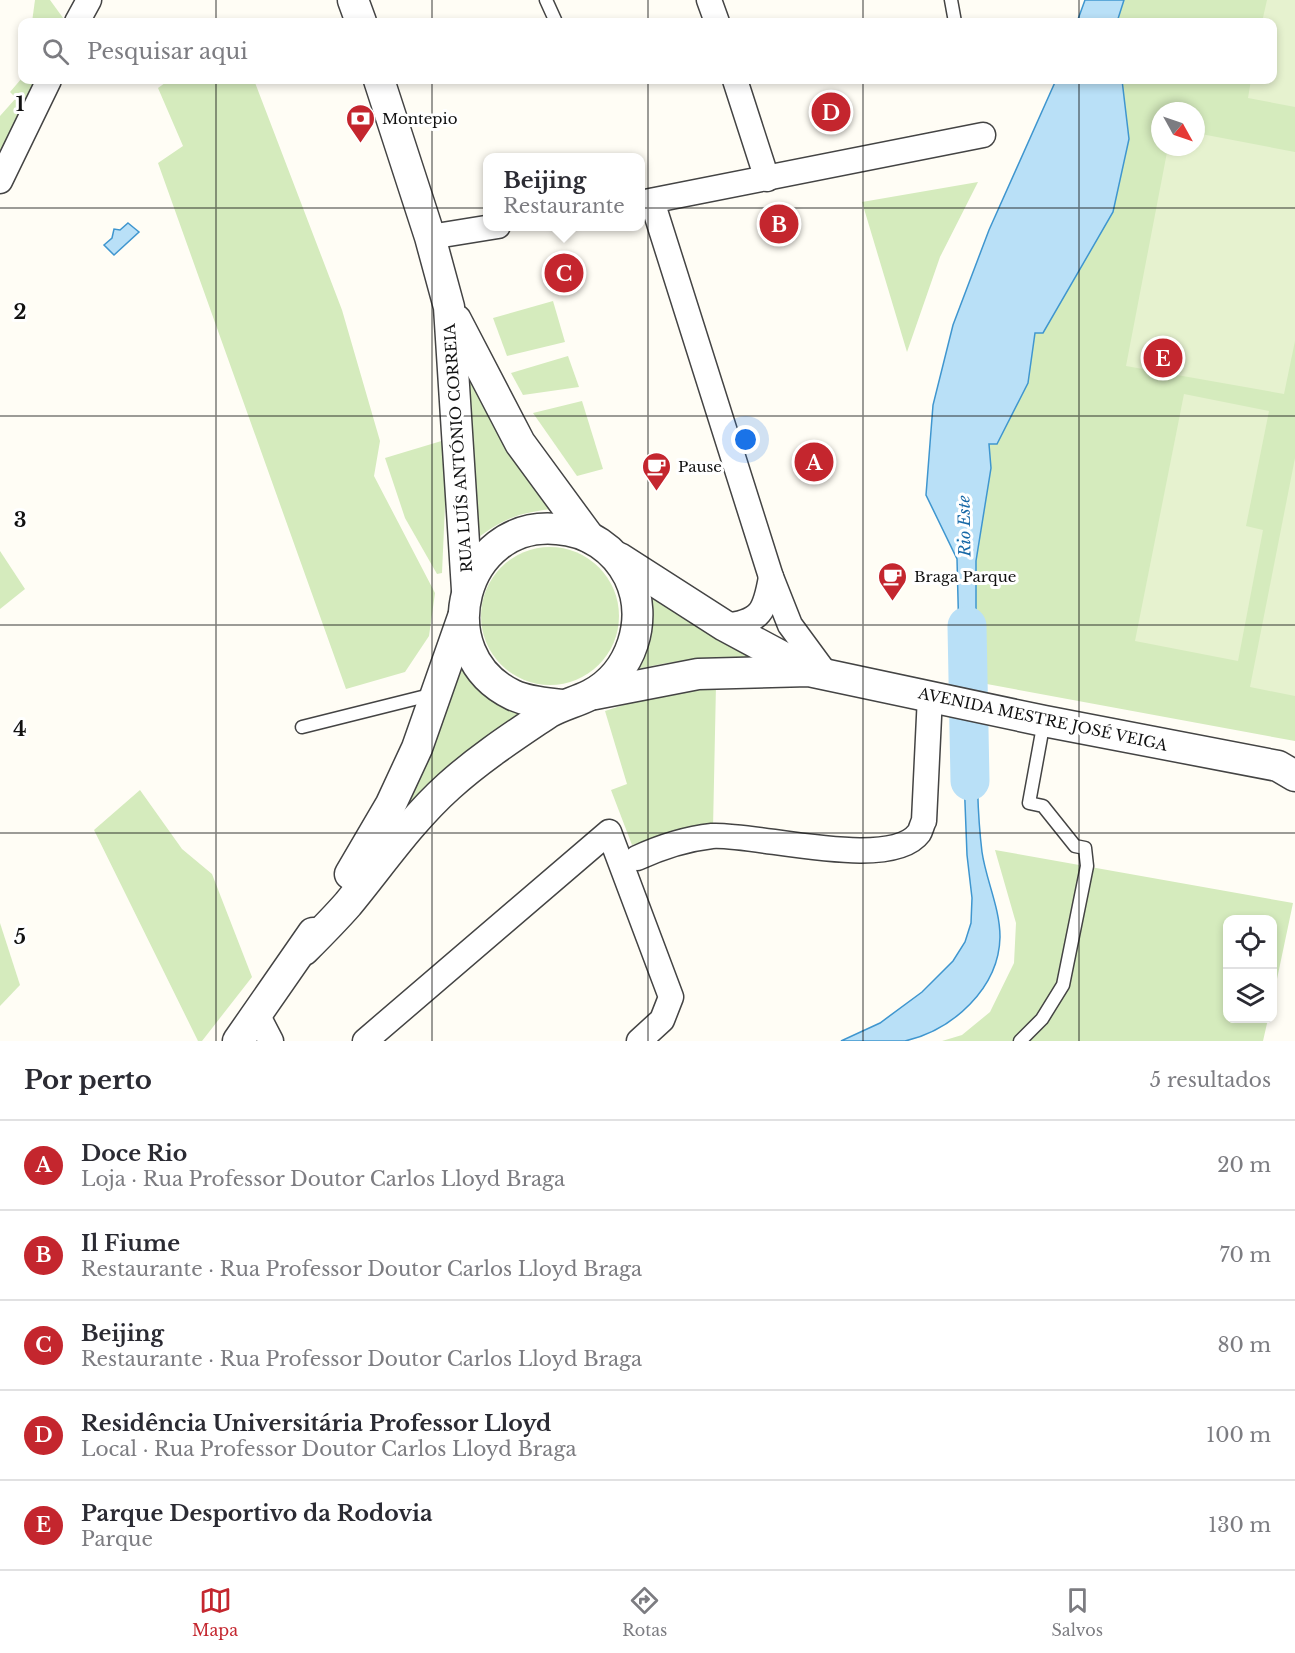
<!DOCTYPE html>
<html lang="pt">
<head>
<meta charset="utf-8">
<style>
  body { margin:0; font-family:"Libre Baskerville",serif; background:#f7f7f7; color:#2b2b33 }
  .controls { position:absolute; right:18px; bottom:18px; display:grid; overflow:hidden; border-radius:12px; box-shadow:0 3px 9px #0003 }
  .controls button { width:54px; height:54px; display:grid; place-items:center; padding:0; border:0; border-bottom:2px solid #e1e1e2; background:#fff; color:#2b2b33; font:30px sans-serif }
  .compass { position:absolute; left:1151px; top:102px; width:54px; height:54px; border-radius:50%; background:#fff; box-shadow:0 3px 9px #0003; rotate:130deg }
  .you { position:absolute; left:746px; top:440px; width:21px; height:21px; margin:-15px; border:4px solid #fff; border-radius:50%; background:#1a73e8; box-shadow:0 0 0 9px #1a73e833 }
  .badge { display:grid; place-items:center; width:39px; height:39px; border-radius:50%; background:#c4262e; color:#fff; font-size:20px; font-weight:700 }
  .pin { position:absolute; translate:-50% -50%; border:3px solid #fff; box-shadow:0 2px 6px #0006 }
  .popup { position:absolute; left:483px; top:153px; width:162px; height:78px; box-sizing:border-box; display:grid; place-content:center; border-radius:12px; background:#fff; filter:drop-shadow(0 2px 4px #0005); font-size:20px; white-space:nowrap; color:#7c7c81 }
  .popup b { font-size:22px; color:#2b2b33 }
  .popup::after { content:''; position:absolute; left:50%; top:100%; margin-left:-12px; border:12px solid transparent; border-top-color:#fff }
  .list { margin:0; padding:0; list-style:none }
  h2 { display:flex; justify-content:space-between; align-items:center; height:78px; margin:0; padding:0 24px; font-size:26px }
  h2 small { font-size:20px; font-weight:400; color:#7c7c81 }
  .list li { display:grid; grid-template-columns:39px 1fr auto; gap:18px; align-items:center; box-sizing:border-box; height:90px; padding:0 24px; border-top:2px solid #e1e1e2 }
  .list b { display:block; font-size:22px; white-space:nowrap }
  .list p { margin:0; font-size:20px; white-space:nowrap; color:#7c7c81 }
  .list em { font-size:20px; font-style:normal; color:#7c7c81 }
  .icon { flex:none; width:33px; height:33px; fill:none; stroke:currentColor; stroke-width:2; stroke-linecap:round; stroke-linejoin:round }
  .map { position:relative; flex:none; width:1295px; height:1041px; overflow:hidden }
  .search { position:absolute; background:#fff; box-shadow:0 3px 9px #0003; left:18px; right:18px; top:18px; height:66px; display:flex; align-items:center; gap:15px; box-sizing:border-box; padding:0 21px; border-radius:12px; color:#7c7c81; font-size:22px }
  .sheet { height:528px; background:#fff }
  nav { display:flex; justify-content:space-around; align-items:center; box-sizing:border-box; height:84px; border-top:2px solid #e1e1e2; background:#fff; font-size:16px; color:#7c7c81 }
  nav a { display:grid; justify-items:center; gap:3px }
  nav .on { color:#c4262e }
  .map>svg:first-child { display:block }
  .green { fill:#d5ebbd; fill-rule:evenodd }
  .pitch { fill:#e6f2cf }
  .water { fill:#b9e0f7; stroke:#3f96cf; stroke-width:1.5 }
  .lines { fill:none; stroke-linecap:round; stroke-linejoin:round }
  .river { stroke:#b9e0f7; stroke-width:39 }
  .service-casing { stroke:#444; stroke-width:15 }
  .minor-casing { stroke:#444; stroke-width:27 }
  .tertiary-casing { stroke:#444; stroke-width:33 }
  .service { stroke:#fff; stroke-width:12 }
  .minor { stroke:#fff; stroke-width:24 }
  .tertiary { stroke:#fff; stroke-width:30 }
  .grid { fill:none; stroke:#111; stroke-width:1.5; stroke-opacity:0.55 }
  .labels { text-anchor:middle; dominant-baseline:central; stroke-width:6; stroke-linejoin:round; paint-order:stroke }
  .poi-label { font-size:15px; fill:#111; stroke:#fff; text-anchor:start }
  .street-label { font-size:15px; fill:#111; stroke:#fff }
  .water-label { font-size:16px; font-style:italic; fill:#1768a6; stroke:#fff }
  .grid-label { font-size:20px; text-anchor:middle; font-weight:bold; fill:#111; stroke:#fff; stroke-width:6; stroke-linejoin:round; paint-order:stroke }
</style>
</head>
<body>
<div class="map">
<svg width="1295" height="1041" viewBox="0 0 1295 1041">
  <rect width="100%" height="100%" fill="#fffdf5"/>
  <!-- green -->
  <g class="green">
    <polygon points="35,0 50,0 66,22 32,22"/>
    <path d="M 1124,0 L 1295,0 L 1295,741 L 976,682 L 976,561 L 991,468 L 989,443 L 1028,383 L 1035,333 L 1129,139 L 1122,80 L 1272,80 L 1272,22 L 1117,22 ZM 1160,111 L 1196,111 L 1196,147 L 1160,147 Z"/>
    <polygon points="22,78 39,80 0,156 0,116 16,98 10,92"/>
    <polygon points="169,80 254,80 342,310 380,441 374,476 435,593 429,636 405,672 346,689 158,163 183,146 158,88"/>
    <polygon points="978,182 940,257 907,352 862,202"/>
    <polygon points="553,301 565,342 507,356 493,318"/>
    <path d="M 458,335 L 559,508 C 518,513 504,517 471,543 Z"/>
    <polygon points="568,356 579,387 523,395 511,373"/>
    <polygon points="582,401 603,469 577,476 533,413"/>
    <polygon points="448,439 442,573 437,574 405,518 385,458"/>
    <circle cx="550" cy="616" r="69"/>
    <polygon points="0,551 25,589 0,609"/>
    <path d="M 649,589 L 775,662 C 726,654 678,658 631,671 C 651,638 658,629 649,589 Z"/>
    <polygon points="455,652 531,710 382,835"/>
    <polygon points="716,685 713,829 670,835 632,845 611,790 627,784 605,711 648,697"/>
    <polygon points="140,790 182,849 212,874 252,977 202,1041 198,1041 94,830"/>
    <polygon points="995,850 1293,903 1273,998 1272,920 1228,920 1228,1018 1268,1019 1263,1041 942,1041 962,1035 990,1012 1014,963 1016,923"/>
    <polygon points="0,923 20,985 0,1006"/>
  </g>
  <!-- pitch -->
  <g class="pitch">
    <polygon points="1267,0 1295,0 1295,107 1248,98 1251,80 1272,80 1272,22 1262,22"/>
    <polygon points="1196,133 1295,152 1295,341 1284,394 1126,366 1168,147 1196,147"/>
    <polygon points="1184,394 1269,411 1246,526 1263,530 1238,661 1135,641"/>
    <polygon points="1295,458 1295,696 1250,687"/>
  </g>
  <!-- water -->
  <g class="water">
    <polygon points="1085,0 1124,0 1117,22 1077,22"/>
    <polygon points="1056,80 1122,80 1129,139 1113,212 1043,333 1035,333 1028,383 997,444 989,444 991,468 976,561 976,682 960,678 957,559 926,495 933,405 953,325 989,230"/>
    <polygon points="128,223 139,232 114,255 104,245 112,238 114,229 120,230"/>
    <path d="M 962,725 L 977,729 C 977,770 977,811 982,852 C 986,880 1000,908 1000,937 C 999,988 953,1030 905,1041 C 886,1041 861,1041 841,1041 L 880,1023 L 922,992 L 953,961 L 965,942 L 971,923 L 972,898 L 967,855 Z"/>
  </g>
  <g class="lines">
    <!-- river -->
    <polyline class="river" points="967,626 970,781"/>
    <defs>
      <g id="service">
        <polyline points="546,0 556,22"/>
        <polyline points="951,0 955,22"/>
        <polyline points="302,727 434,694"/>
        <polyline points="1020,1041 1042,1019 1063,985 1087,866 1085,848 1075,846 1043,806 1029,803 1044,721"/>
      </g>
      <g id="minor">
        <polyline points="709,0 717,22"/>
        <polyline points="77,22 89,0"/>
        <polyline points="735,80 767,179"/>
        <polyline points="0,181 49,80"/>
        <polyline points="652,201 771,577 790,625 826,674"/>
        <polyline points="640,203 983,135"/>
        <polyline points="430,237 498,226"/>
        <path d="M 725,626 C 761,622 765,611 771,577"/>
        <path d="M 637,858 C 661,847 685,839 712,836 C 755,833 890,872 919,833 C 921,830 922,824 924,821 L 930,696"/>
        <polyline points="257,1014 271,1041"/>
        <polyline points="365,1041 609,832 671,997 662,1020 639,1041"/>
      </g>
      <g id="tertiary">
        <polyline points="353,0 361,22"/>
        <polyline points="379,80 430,237 449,307 467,590"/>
        <polyline points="456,320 520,443 589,537"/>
        <polyline points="619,558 725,626 807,670"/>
        <polyline points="595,694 698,674 809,671 1044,721 1278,766 1295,776"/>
        <polyline points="350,874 391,804 417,748 463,617"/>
        <path d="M 304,950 C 319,935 334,920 348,904 C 381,864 410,821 449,786 C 480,758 514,736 548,713 C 562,705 576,702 590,695 C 632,673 649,619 629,577 C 615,549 588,531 557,529 C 462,520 427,654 513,695 C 528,702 545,703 562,705"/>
        <polyline points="238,1041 313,933"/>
      </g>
    </defs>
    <!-- service casing -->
    <use href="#service" class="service-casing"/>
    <!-- minor casing -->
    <use href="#minor" class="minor-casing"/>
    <!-- tertiary casing -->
    <use href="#tertiary" class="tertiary-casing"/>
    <!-- service -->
    <use href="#service" class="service"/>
    <!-- minor -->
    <use href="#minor" class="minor"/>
    <!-- tertiary -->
    <use href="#tertiary" class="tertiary"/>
  </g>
  <!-- grid -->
  <path class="grid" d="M 216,0 L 216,22M 432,0 L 432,22M 648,0 L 648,22M 863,0 L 863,22M 1079,0 L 1079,22M 216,80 L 216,1041M 432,80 L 432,1041M 648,80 L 648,1041M 863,80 L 863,1041M 1079,80 L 1079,1041M 0,208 L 1295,208M 0,416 L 1295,416M 0,625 L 1295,625M 0,833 L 1295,833"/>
  <!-- icons -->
  <defs>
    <symbol id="bank-pin" viewBox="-11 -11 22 30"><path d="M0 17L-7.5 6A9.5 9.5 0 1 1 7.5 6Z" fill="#c4262e" stroke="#fff"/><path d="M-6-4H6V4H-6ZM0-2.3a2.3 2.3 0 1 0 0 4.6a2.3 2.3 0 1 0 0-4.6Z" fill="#fff"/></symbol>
    <symbol id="cafe-pin" viewBox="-11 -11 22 30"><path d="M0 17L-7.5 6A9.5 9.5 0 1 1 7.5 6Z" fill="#c4262e" stroke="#fff"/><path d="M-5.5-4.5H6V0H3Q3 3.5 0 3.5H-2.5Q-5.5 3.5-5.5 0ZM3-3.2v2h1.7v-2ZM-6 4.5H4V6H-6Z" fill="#fff"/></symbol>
  </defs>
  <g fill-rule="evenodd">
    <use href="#bank-pin" x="344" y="102" width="33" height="45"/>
    <use href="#cafe-pin" x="640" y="450" width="33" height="45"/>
    <use href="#cafe-pin" x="876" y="560" width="33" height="45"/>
  </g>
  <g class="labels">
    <!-- poi labels -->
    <g class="poi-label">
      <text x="382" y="118">Montepio</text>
      <text x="678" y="466">Pause</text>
      <text x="914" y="576">Braga Parque</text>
    </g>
    <!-- street labels -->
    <g class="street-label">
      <text transform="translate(458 448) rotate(-94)">RUA LUÍS ANTÓNIO CORREIA</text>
      <text transform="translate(1043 719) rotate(12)">AVENIDA MESTRE JOSÉ VEIGA</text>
    </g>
    <!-- water labels -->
    <g class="water-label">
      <text transform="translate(964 526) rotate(-91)">Rio Este</text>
    </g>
  </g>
  <g class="grid-label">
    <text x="20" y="111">1</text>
    <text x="20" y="319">2</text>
    <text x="20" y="527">3</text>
    <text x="20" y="736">4</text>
    <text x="20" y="944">5</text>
  </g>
</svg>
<div class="controls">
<button><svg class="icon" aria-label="locate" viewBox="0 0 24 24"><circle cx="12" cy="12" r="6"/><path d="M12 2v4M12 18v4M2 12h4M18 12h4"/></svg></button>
<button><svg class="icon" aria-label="layers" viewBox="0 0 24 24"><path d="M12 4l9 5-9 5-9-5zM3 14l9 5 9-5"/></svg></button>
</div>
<svg class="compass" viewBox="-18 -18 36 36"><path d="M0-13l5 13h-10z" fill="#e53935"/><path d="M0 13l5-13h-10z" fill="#7c7c81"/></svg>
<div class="you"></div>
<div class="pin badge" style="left:814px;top:462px">A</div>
<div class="pin badge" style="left:779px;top:224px">B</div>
<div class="pin badge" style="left:564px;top:273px">C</div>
<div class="popup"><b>Beijing</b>Restaurante</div>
<div class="pin badge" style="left:831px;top:112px">D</div>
<div class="pin badge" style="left:1163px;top:358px">E</div>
<div class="search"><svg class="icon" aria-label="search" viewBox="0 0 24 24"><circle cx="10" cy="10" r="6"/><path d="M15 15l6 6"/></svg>Pesquisar aqui</div>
</div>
<section class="sheet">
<h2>Por perto<small>5 resultados</small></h2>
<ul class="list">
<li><span class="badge">A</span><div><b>Doce Rio</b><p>Loja · Rua Professor Doutor Carlos Lloyd Braga</p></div><em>20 m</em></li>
<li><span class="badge">B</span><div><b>Il Fiume</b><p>Restaurante · Rua Professor Doutor Carlos Lloyd Braga</p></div><em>70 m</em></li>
<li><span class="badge">C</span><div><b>Beijing</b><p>Restaurante · Rua Professor Doutor Carlos Lloyd Braga</p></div><em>80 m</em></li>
<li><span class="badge">D</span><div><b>Residência Universitária Professor Lloyd</b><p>Local · Rua Professor Doutor Carlos Lloyd Braga</p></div><em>100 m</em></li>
<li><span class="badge">E</span><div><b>Parque Desportivo da Rodovia</b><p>Parque</p></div><em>130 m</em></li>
</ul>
</section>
<nav>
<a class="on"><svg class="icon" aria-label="map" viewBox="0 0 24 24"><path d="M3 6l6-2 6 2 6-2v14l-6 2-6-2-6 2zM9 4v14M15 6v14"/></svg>Mapa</a>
<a><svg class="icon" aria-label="directions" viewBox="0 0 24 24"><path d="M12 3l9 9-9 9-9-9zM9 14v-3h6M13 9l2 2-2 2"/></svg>Rotas</a>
<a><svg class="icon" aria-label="saved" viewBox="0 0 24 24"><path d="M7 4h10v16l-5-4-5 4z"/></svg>Salvos</a>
</nav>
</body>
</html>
